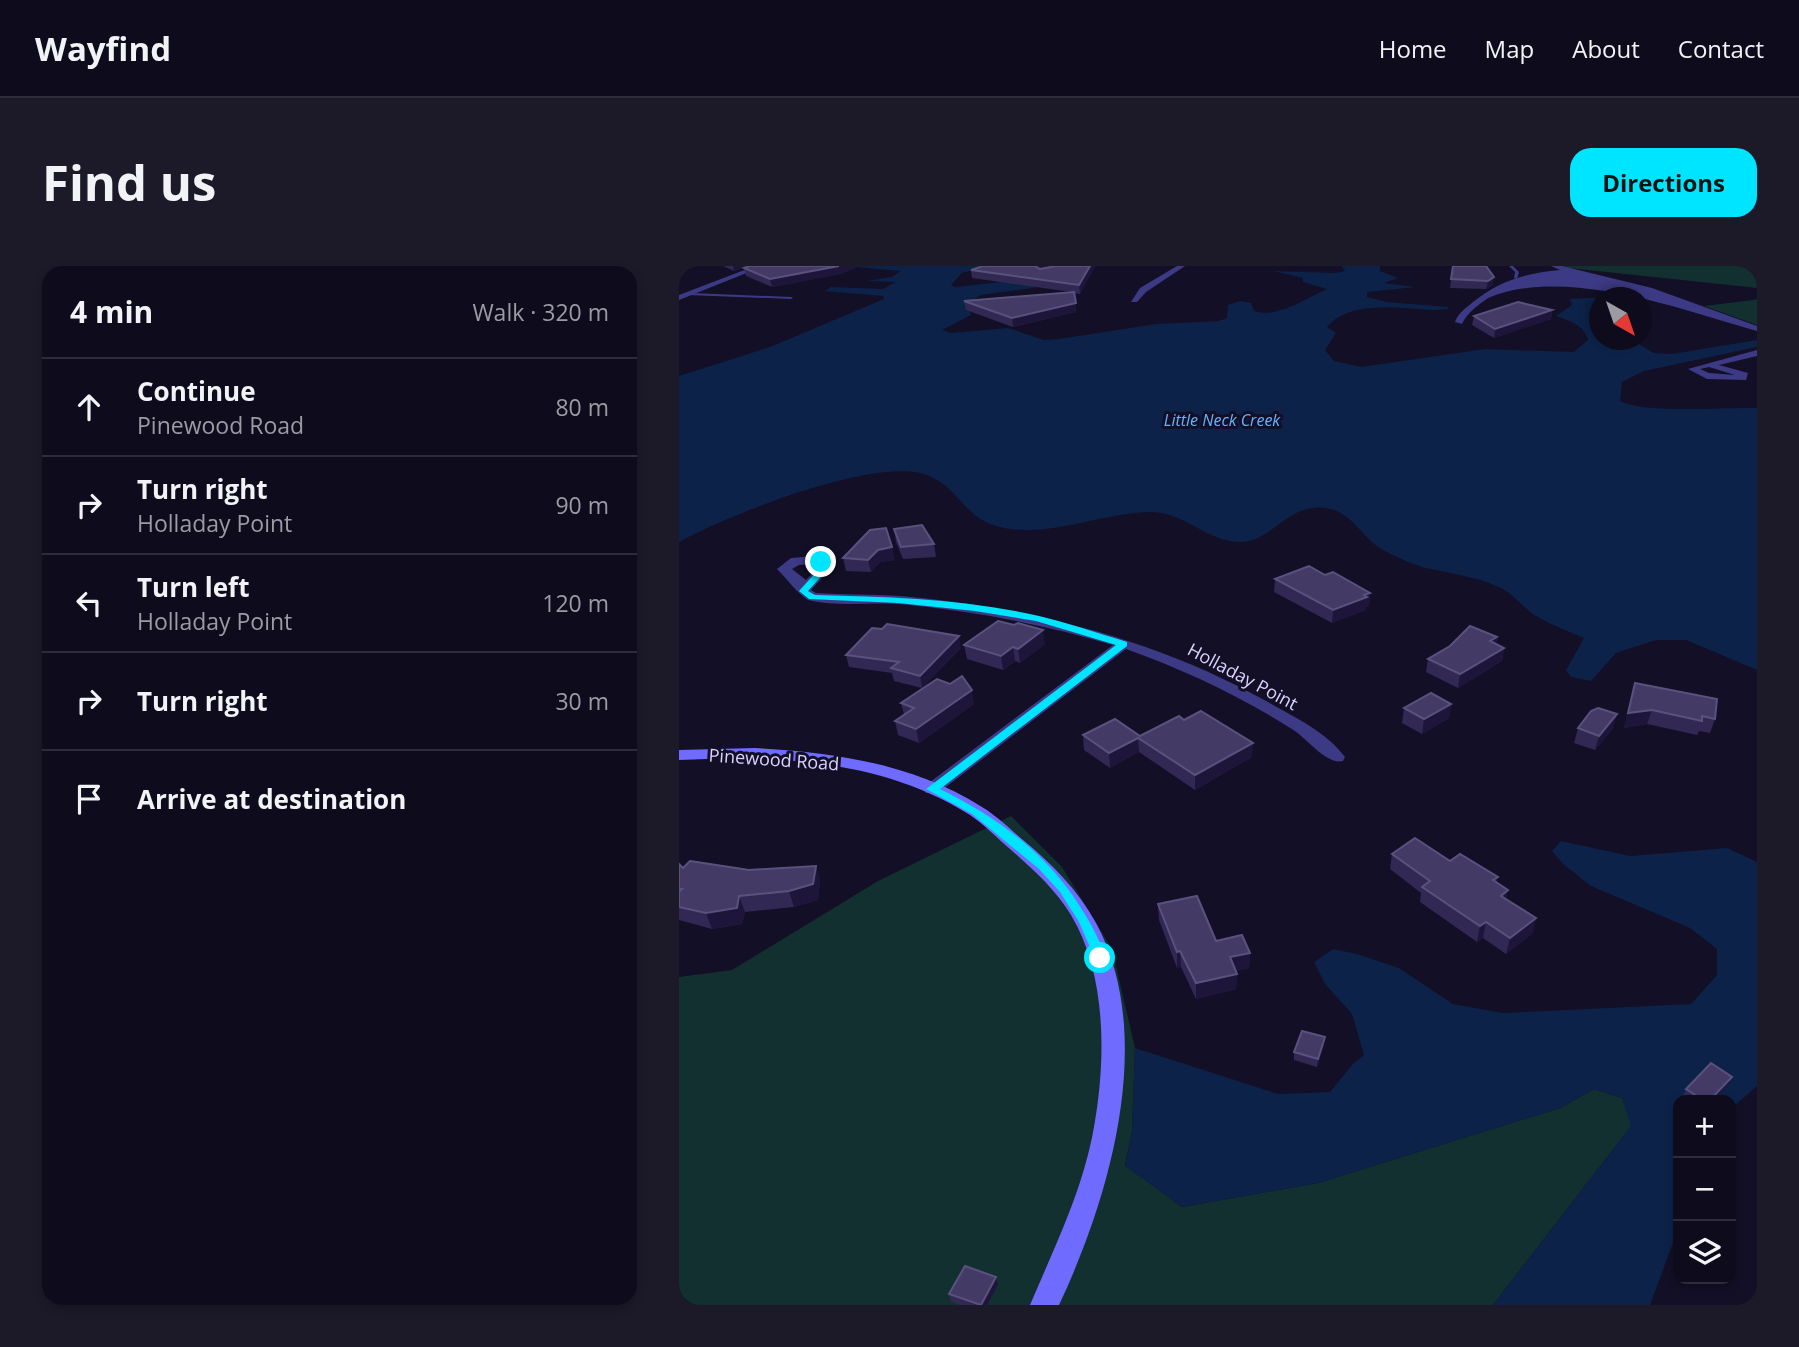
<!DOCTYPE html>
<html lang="en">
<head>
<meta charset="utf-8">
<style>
  body { margin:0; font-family:"Open Sans",sans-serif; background:#1c1929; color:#f1f3f6 }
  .controls { position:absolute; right:21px; bottom:21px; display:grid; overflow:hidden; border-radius:14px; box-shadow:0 4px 10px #0003 }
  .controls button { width:63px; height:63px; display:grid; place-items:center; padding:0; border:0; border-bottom:2px solid #2e2b3b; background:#0e0b1c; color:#f1f3f6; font:35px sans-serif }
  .compass { position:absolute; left:910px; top:21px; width:63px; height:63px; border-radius:50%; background:#0e0b1c; box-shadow:0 4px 10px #0003; rotate:140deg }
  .stop { position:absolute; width:21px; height:21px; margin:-16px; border:5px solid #00e5ff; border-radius:50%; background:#fff }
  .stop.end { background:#00e5ff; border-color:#fff; box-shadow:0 2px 7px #0008 }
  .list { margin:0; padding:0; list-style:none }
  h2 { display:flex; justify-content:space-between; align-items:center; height:91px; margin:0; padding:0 28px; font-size:30px }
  h2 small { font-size:23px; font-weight:400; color:#9b9ba3 }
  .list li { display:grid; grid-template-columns:46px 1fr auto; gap:21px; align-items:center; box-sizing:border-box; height:98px; padding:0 28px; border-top:2px solid #2e2b3b }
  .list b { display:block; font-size:26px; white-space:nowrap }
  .list p { margin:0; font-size:23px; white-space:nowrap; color:#9b9ba3 }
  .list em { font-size:23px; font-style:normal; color:#9b9ba3 }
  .icon { flex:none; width:38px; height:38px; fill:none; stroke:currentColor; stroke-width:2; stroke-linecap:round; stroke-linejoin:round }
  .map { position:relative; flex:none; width:1078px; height:1039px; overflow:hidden; border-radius:21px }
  header { display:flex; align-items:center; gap:42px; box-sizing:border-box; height:98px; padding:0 35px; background:#0e0b1c; border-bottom:2px solid #2e2b3b }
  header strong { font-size:33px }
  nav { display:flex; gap:38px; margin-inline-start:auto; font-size:24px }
  .intro { display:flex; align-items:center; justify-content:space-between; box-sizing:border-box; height:168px; padding:0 42px }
  h1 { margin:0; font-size:49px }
  .button { padding:18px 32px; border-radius:21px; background:#00e5ff; color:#111; font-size:24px; font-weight:700 }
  main { display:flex; gap:42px; padding:0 42px }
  aside { flex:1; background:#0e0b1c; border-radius:21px; box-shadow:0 4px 10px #0003 }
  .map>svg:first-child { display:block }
  .green { fill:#12302f }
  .water { fill:#0c2248 }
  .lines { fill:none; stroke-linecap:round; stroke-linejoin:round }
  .lane { fill:#3d3a85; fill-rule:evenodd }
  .street { fill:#3d3a85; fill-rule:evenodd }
  .secondary { fill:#6f6bff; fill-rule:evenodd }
  .wall { fill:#312854 }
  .shaded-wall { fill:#1d163a }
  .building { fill:#433a66; stroke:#5a527e; stroke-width:2 }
  .route { fill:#00e5ff }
  .labels { text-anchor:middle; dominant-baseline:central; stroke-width:6; stroke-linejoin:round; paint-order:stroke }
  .far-water-label { font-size:16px; font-style:italic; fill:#62b6ff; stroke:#130f26 }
  .street-label { font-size:18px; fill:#d9d4ff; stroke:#130f26 }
</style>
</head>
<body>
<header>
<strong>Wayfind</strong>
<nav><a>Home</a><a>Map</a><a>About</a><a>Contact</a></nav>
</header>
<div class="intro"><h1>Find us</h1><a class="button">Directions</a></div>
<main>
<aside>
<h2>4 min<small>Walk · 320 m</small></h2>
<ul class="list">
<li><svg class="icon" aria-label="ahead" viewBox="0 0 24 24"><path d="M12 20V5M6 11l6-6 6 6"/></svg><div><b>Continue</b><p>Pinewood Road</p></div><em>80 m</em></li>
<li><svg class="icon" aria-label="right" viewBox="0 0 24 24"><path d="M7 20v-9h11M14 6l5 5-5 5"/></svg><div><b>Turn right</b><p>Holladay Point</p></div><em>90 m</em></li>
<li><svg class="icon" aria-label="left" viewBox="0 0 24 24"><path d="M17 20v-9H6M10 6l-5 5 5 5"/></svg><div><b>Turn left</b><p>Holladay Point</p></div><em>120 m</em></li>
<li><svg class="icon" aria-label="right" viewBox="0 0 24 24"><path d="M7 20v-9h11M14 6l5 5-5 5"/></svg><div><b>Turn right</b></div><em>30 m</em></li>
<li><svg class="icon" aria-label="arrive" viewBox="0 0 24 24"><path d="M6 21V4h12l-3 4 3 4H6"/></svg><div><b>Arrive at destination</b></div></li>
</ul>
</aside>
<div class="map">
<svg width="1078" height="1039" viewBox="0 0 1078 1039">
  <rect width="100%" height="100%" fill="#130f26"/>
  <!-- green -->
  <g class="green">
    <polygon points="871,0 1076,0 1078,22"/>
    <polygon points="1078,33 1078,59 1025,40 1074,34"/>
    <polygon points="332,550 383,601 433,683 456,782 453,865 446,899 503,941 639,917 881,842 915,823 943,832 953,859 814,1039 0,1039 0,711 53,704 199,615"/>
  </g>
  <!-- water -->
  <g class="water">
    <path d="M 165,0 L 310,0 L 283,7 L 272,19 L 276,21 L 365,11 L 360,21 L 302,29 L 289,37 L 292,49 L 263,64 L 272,67 L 329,62 L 365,74 L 380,73 L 477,58 L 540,55 L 548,52 L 549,39 L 561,35 L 572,37 L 575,45 C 598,53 627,32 648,23 L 624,16 L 624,12 L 594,5 L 657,7 L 666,5 L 663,0 L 701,0 L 701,5 L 719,12 L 705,17 L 737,21 L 688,26 L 688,31 L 708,36 L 769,41 L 769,43 L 755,44 C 723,43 671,33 648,61 L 657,67 L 646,84 L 655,95 L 682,101 L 806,83 L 895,86 L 909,74 C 905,59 891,55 877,50 L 893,39 L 891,33 L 928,31 L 920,32 L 920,74 L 953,74 L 975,87 L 993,88 L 1078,74 L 1078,81 L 965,105 L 943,116 L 941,135 C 967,148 1045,141 1078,142 L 1078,404 L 1007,374 L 977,374 L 937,387 L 912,415 L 892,411 L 887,404 L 905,372 C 889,365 872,359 857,350 C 844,342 834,327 820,321 C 796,310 768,307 743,301 C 730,297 716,290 704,284 C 682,272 674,245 646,242 C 608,237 591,278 560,276 C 527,275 507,247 473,246 C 426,246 379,269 332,263 C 284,257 285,225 250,210 C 201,188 47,250 0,276 L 0,110 L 91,81 L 205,33 L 204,30 L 146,25 L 152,21 L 204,23 L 217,16 L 187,15 L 213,11 L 222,5 Z"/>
    <polygon points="882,575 951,590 1048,582 1078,596 1078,820 1052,843 1052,834 999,834 999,963 971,1039 814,1039 952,860 943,832 915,823 881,842 639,917 503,941 446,900 453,865 456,782 599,828 651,826 673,799 685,789 673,748 646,718 635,696 654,683 678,688 720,702 774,738 824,747 1012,738 1038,709 1038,683 1011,662 912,620 884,598 873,585"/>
  </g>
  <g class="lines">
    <!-- lane -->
    <g class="lane">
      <polygon points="830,0 834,0 840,6 838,13 835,12 836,6"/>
      <polygon points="11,27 112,31 114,32 112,33 9,29"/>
    </g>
    <!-- street -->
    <g class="street">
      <polygon points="76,0 85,0 0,34 0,29"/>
      <polygon points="498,0 506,0 467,26 458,36 452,36 461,22"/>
      <path d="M 872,0 L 883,0 L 973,22 L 1078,60 L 1078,65 C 998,42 886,0 809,32 C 799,39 788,47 783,58 L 776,56 C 779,47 787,42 794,36 C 821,14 848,7 881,4 Z"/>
      <path d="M 1078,84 L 1078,90 L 1040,99 L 1069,107 L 1067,114 L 1028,113 L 1009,103 ZM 1030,101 L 1056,109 L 1030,107 L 1021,103 Z"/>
      <path d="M 135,290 L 147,293 L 152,302 L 132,324 L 137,327 C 166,329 194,328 222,330 C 351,342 475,372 589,436 C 615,451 648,466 666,491 L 664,495 C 648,499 629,474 616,465 C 563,431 506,404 447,383 L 259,527 L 247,527 L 244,523 L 247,519 L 434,379 C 364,358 294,345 221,338 C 191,336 158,341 129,334 C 118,327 108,313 98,303 L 112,292 ZM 134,298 L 138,302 L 127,314 L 113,303 L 120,299 Z"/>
    </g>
    <!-- secondary -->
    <path class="secondary" d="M 76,482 C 155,486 235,498 303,541 C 318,550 331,563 344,574 C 373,598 399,624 417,657 C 478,770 431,931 380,1039 L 351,1039 C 376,980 404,924 415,861 C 427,794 428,709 392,649 C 376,623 354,603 331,583 C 318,572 306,559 291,549 C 204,494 100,489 0,494 L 0,484 Z"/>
  </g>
  <!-- wall -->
  <g class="wall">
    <polygon points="44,0 69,0 55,5"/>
    <polygon points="70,0 180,0 161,8 93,21 67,10 65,2"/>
    <polygon points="416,0 401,28 395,27 397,46 334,61 287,44 285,35 393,26 293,12 292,4"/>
    <polygon points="774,0 807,0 814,19 807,23 771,22"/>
    <polygon points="873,44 872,53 815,72 793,59 795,50"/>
    <polygon points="215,263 255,278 257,291 224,293 217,276"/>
    <polygon points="164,292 216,294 201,296 192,306 167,305"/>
    <polygon points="646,309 691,327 690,340 687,341 687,344 653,357 595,326 596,313"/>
    <polygon points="818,371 817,378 825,382 823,395 779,422 747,406 749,393"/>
    <polygon points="366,378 341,397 336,395 324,404 288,393 285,379"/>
    <polygon points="282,382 243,422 215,415 213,407 170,401 167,389"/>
    <polygon points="956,417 1036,453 1031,467 1020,465 1018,469 968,458 945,462"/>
    <polygon points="222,437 295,438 240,477 219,469 216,455 225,449"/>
    <polygon points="772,438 770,452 743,468 723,457 725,442"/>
    <polygon points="899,462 934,462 916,484 895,477"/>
    <polygon points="404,469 461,470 573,491 516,524 460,486 431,502 405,484"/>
    <polygon points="713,588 771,595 819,611 817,616 827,633 857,652 853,668 827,688 804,672 798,676 741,636 742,627 711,603"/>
    <polygon points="0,598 4,602 70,604 137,600 141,615 139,634 115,641 66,646 63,658 33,663 0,654"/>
    <polygon points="479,638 537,675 571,687 570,702 557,705 558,708 557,723 517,733 502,701 498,702 480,654"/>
    <polygon points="646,771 645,779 638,801 615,794 615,786"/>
    <polygon points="1049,819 1035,834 1009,834 1004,830 1007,823"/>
    <polygon points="319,1019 308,1039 281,1039 272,1036 270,1028"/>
  </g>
  <!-- shaded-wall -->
  <g class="shaded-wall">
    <polygon points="54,0 69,0 55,5"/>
    <polygon points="160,0 180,0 161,8 93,21 91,13"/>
    <polygon points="356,0 394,0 358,5"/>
    <polygon points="411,0 416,0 401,28 400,19"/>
    <polygon points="815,11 814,19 807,23 809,15"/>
    <polygon points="397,37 397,46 334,61 333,52"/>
    <polygon points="873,44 872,53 815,72 816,63"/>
    <polygon points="213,281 216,294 201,296 192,306 189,294 199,284"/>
    <polygon points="691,327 690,340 687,341 687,344 653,357 654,344"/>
    <polygon points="364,364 366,378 341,397 339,383"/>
    <polygon points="280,370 282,382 243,422 241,410"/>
    <polygon points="818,371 816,384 811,375"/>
    <polygon points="334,381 336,395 324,404 322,390"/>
    <polygon points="825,382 823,395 779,422 781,408"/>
    <polygon points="293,424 295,438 240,477 237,463"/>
    <polygon points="772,438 770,452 743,468 745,453"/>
    <polygon points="973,444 968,458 945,462 949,447"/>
    <polygon points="938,448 934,462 916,484 920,470"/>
    <polygon points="459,472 460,486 431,502 430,487"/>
    <polygon points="574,477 573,491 516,524 516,509"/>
    <polygon points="137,600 141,615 139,634 115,641 110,625"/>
    <polygon points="829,624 826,639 822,630"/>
    <polygon points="60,630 66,646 63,658 33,663 27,647"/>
    <polygon points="857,652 853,668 827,688 831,672"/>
    <polygon points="807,656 804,672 798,676 801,660"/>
    <polygon points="501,685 502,701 498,702 498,686"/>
    <polygon points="571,687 570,702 550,707 551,691"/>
    <polygon points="558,708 557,723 517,733 517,717"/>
    <polygon points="646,771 645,779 638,801 639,793"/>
    <polygon points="1053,811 1049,819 1035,834 1031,834"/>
    <polygon points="317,1011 319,1019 308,1039 302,1039"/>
  </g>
  <!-- building -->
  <g class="building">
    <polygon points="70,0 160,0 91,13 65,2"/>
    <polygon points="304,0 356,0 361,3 377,0 411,0 400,19 292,4"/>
    <polygon points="774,0 807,0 815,11 809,15 772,13"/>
    <polygon points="395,26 397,37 333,52 285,35"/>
    <polygon points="839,36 873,44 816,63 795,50"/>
    <polygon points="243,259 255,278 222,281 215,263"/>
    <polygon points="207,262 213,281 199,284 189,294 164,292 191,264"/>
    <polygon points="630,300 646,309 654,306 691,327 685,329 688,331 654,344 596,313"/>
    <polygon points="319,355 335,359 339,357 364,364 339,383 334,381 322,390 285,379"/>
    <polygon points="208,358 280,370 241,410 212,402 220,396 167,389 193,362 203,363"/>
    <polygon points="791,360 818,371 811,375 825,382 781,408 749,393 771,380"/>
    <polygon points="283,410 293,424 237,463 216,455 235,442 222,437 258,413 271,418"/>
    <polygon points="956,417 1038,433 1036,453 1023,450 1023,455 973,444 949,447"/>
    <polygon points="752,427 772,438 745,453 725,442"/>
    <polygon points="919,442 938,448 920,470 899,462 912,445"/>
    <polygon points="522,445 574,477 516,509 459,472 430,487 404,469 436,453 461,470 500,450 505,454"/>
    <polygon points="736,572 771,595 781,588 819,611 814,614 829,624 822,630 857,652 831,672 807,656 801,660 743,621 751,615 713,588"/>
    <polygon points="11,595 70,604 137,600 134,618 110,625 60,630 58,642 27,647 0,641 0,626 3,623 0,623 0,598 4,602"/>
    <polygon points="518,630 537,675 563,669 571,687 551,691 558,708 517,717 501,685 498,686 479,638"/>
    <polygon points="623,765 646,771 639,793 615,786"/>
    <polygon points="1032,797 1053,811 1031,834 1024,834 1007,823"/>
    <polygon points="286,1000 317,1011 302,1039 270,1028"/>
  </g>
  <!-- route -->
  <path class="route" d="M 142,293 L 148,304 L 129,325 L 136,329 C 210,331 287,333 360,350 C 389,357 419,367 448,376 L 448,380 L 261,523 C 340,562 393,609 428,692 L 426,695 L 417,695 L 400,656 L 381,626 L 360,603 L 293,548 L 247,523 L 437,379 L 357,355 L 296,345 L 219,337 L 130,333 L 120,325 L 139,304 L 137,296 Z"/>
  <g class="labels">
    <!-- far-water labels -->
    <g class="far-water-label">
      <text x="543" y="154">Little Neck Creek</text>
    </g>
    <!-- street labels -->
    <g class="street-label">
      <text transform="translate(564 410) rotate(28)">Holladay Point</text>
      <text transform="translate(95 493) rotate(4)">Pinewood Road</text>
    </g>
  </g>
</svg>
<div class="controls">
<button>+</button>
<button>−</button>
<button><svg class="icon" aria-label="layers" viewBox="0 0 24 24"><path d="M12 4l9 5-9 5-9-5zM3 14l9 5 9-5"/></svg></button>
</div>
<svg class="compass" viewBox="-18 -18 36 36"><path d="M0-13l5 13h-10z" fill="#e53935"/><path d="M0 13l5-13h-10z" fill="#9b9ba3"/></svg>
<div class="stop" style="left:421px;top:692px"></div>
<div class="stop end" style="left:142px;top:296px"></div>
</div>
</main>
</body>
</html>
